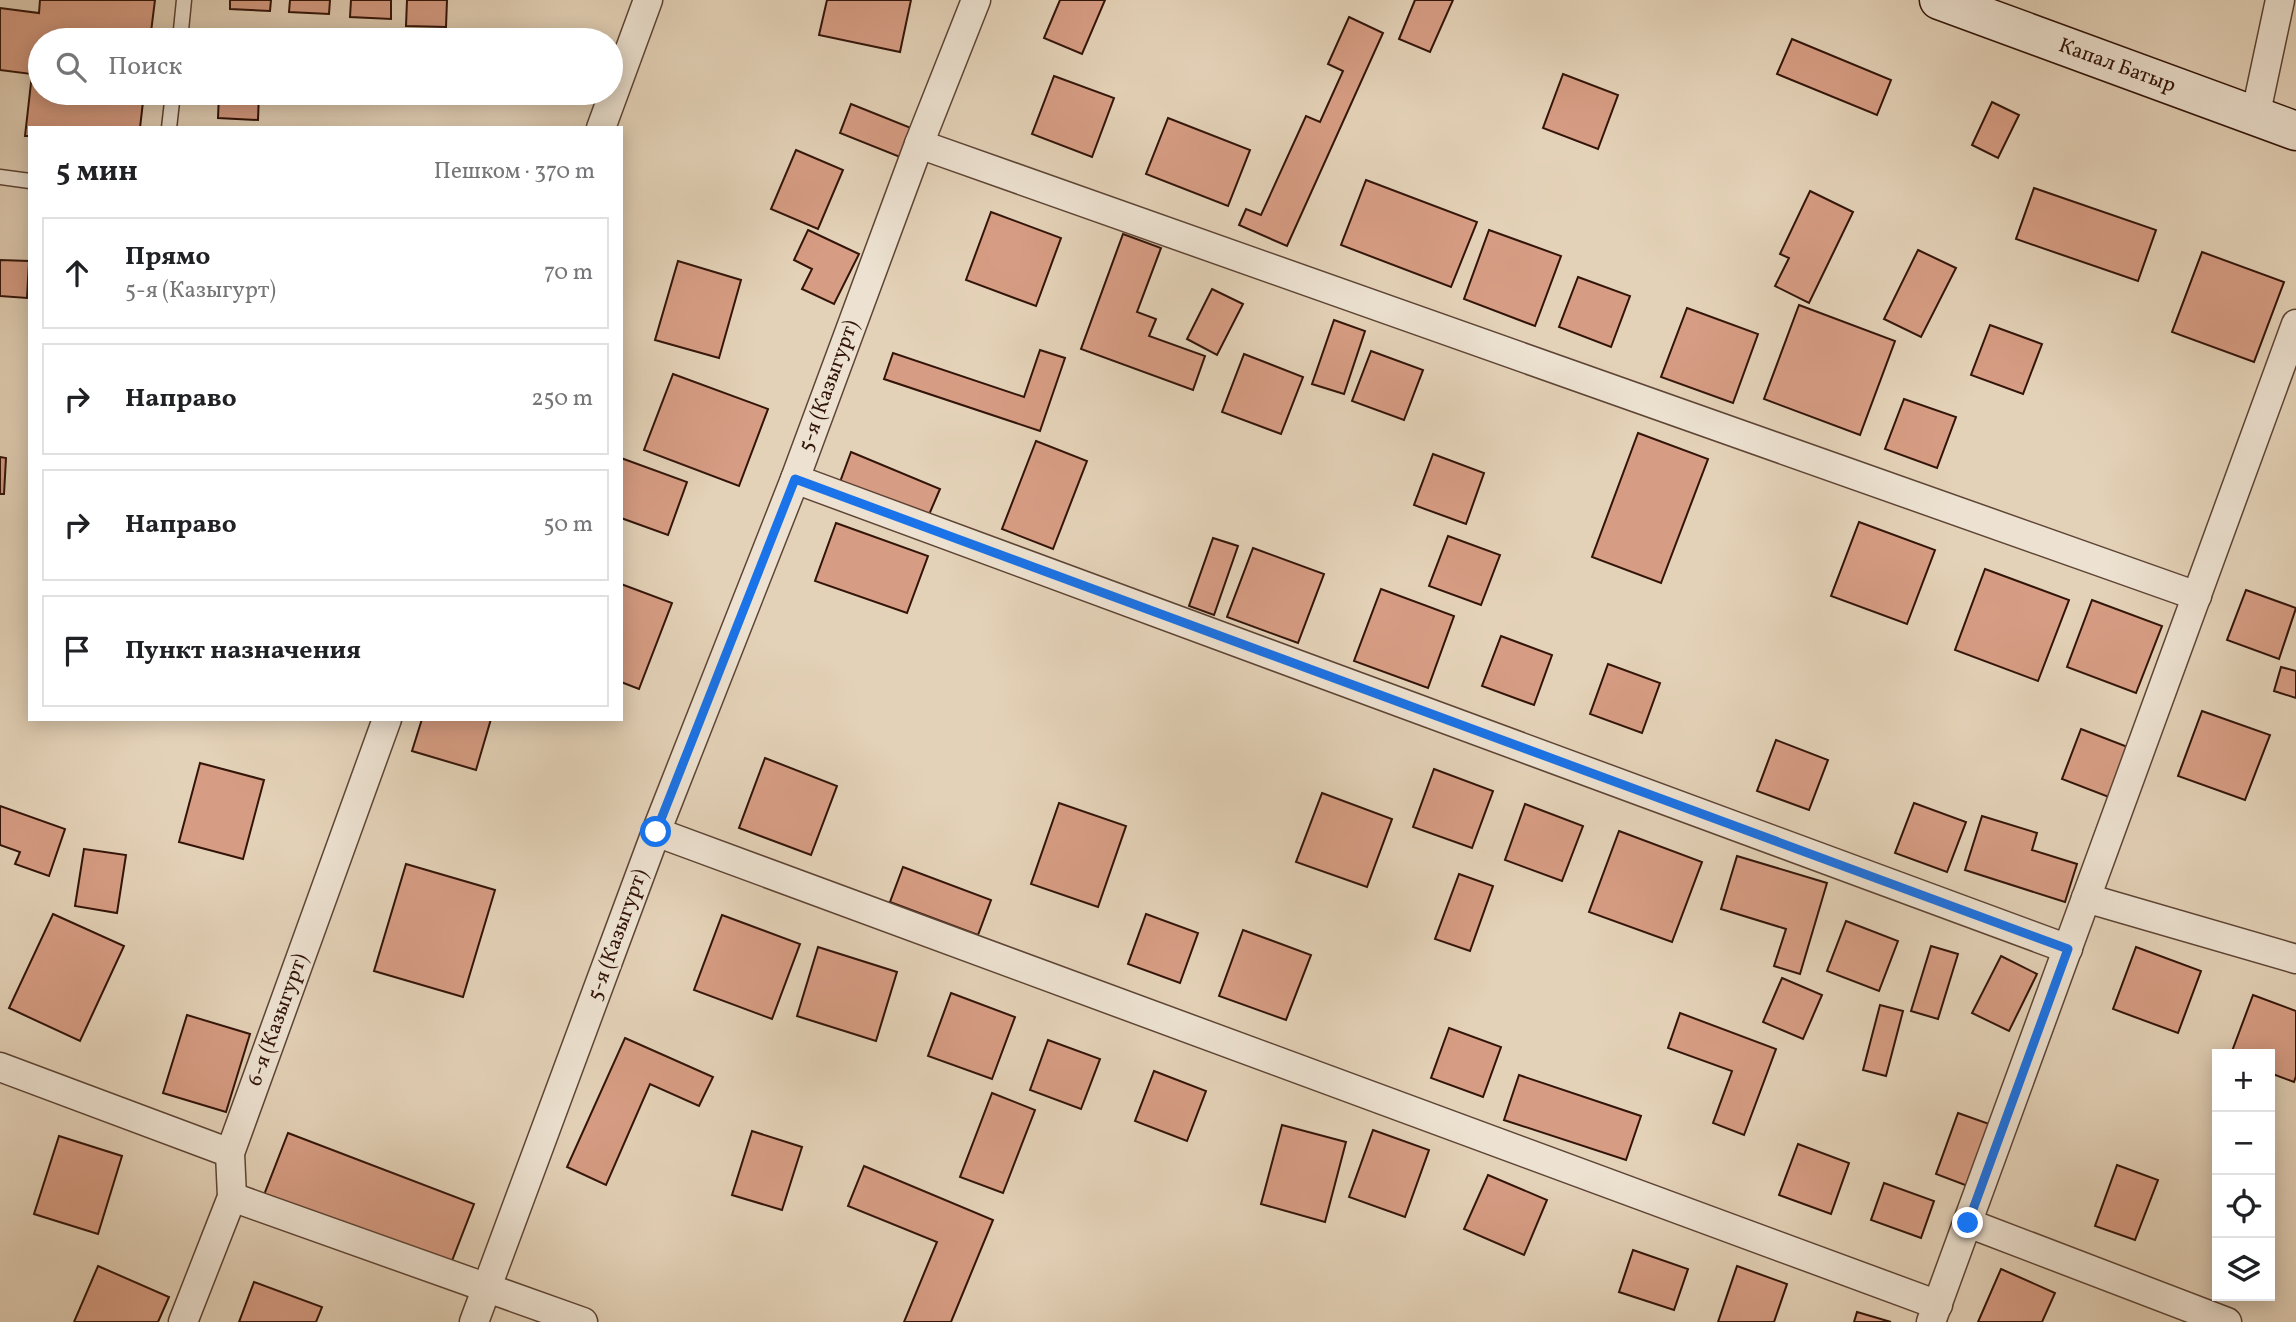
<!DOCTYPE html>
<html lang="ru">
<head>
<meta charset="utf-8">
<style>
  body { margin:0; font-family:Vollkorn,serif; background:#f6f6f6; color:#202124 }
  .controls { position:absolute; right:21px; bottom:21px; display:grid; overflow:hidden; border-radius:0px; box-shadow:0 4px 18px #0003 }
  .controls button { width:63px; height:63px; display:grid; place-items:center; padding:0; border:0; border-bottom:2px solid #e0e0e0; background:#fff; color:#202124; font:35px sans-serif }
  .stop { position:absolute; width:21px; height:21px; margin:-16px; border:5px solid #1a73e8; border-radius:50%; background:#fff }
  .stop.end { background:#1a73e8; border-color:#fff; box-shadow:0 2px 7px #0008 }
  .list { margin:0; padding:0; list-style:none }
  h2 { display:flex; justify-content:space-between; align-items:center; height:91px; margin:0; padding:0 28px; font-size:30px }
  h2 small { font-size:23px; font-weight:400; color:#757577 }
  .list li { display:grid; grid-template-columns:46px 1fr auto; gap:21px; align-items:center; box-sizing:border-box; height:112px; margin:0 14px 14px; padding:0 14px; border:2px solid #e0e0e0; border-radius:0px }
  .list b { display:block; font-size:26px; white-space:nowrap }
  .list p { margin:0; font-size:23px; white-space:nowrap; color:#757577 }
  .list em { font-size:23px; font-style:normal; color:#757577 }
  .icon { flex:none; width:38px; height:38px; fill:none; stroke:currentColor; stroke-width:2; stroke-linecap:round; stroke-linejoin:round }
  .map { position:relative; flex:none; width:2296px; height:1322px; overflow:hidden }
  .search { position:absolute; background:#fff; box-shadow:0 4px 18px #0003; left:28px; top:28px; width:595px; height:77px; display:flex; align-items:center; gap:18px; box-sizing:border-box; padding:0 24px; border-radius:38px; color:#757577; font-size:26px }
  .panel { position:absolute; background:#fff; box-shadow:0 4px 18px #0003; left:28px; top:126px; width:595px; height:595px; border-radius:0px }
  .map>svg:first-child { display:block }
  .building { fill:#d79d84; stroke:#321409; stroke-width:2 }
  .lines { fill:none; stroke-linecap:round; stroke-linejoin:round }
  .service-casing { stroke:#5e4435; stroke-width:17 }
  .minor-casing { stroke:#5e4435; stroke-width:31 }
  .secondary-casing { stroke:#321409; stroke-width:41 }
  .service { stroke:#ede2d1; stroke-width:14 }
  .minor { stroke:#ede2d1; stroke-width:28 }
  .secondary { stroke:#ede2d1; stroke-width:38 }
  .route { stroke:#1a73e8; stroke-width:9 }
  .labels { text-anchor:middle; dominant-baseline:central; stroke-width:5; stroke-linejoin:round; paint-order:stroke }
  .street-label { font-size:21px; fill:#321409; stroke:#ede2d1 }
</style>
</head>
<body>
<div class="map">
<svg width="2296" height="1322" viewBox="0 0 2296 1322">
  <rect width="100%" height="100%" fill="#e4d2b8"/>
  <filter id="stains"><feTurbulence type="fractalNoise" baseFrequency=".00286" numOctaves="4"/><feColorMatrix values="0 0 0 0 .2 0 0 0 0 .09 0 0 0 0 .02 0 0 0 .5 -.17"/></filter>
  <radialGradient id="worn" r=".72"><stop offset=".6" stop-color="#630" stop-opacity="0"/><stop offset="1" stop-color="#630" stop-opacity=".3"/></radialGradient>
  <!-- building -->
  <g class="building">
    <polygon points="40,0 155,0 150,40 40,40 40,93 144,93 140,128 30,128 30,136 25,136 32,74 0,70 0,8 39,13"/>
    <polygon points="230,0 271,0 270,11 230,9"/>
    <polygon points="290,0 330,0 329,14 289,12"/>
    <polygon points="351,0 391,0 391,19 350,17"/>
    <polygon points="407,0 447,0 446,27 406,26"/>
    <polygon points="827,0 911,0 900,52 819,35"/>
    <polygon points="1060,0 1105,0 1082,54 1044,38"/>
    <polygon points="1415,0 1453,0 1430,52 1399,39"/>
    <polygon points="1349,17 1383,33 1287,246 1239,225 1246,209 1261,215 1306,116 1320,122 1343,71 1328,64"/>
    <polygon points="1792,39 1891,80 1877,115 1777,74"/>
    <polygon points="1563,74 1618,95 1598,149 1543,128"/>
    <polygon points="1054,76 1114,98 1092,157 1032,134"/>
    <polygon points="219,93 259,93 258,120 218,118"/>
    <polygon points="1992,102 2019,115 1998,158 1972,145"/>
    <polygon points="851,104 911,128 900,157 840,133"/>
    <polygon points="1168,118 1250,150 1228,206 1146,174"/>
    <polygon points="796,150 843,170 818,229 771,209"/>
    <polygon points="1366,180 1477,222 1451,287 1341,245"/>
    <polygon points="2034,188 2156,230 2138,281 2016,239"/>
    <polygon points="1810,191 1853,212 1809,303 1775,286 1789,258 1780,254"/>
    <polygon points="991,212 1061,238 1036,306 966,280"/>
    <polygon points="808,230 859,254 834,304 802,289 812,269 794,260"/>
    <polygon points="1489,230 1561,256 1535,326 1464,299"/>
    <polygon points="1123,234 1161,248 1137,312 1156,319 1149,336 1205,356 1193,390 1081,349"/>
    <polygon points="1918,250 1956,268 1921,337 1884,319"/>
    <polygon points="2202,252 2284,282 2254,362 2172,332"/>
    <polygon points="0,260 29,261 27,298 0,296"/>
    <polygon points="678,261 741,280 719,358 655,340"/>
    <polygon points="1578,277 1630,296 1611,347 1559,327"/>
    <polygon points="1212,289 1243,304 1217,355 1187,339"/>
    <polygon points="1799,305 1895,341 1860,435 1764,399"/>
    <polygon points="1687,308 1758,334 1733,403 1661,377"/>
    <polygon points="1334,320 1365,331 1344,394 1312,384"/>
    <polygon points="1990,325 2042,344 2023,394 1971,375"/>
    <polygon points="1040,350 1065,358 1040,431 884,379 893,353 1024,397"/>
    <polygon points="1371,351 1423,370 1404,420 1352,401"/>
    <polygon points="1244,354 1303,377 1281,434 1222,412"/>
    <polygon points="673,374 768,409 739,486 644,450"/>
    <polygon points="1904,399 1956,417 1937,468 1885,449"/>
    <polygon points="1638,433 1708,459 1661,583 1592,557"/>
    <polygon points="1036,441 1087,461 1053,549 1002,529"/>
    <polygon points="851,452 940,489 928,517 840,482"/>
    <polygon points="1433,454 1484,473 1466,524 1414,505"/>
    <polygon points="0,457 6,458 4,494 0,494"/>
    <polygon points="621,458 687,482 668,535 621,518"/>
    <polygon points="1859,522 1935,550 1907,624 1831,596"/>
    <polygon points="836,523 928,556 907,613 815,581"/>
    <polygon points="1448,536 1500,555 1481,605 1429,586"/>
    <polygon points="1213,538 1238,546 1214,615 1189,606"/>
    <polygon points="1253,548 1324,574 1298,643 1227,617"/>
    <polygon points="1985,569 2069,600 2038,681 1955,650"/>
    <polygon points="621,584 672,603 639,689 621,682"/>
    <polygon points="1381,589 1454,616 1428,688 1354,661"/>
    <polygon points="2246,590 2296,608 2279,659 2227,640"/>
    <polygon points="2092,600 2162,626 2136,693 2067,667"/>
    <polygon points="1501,636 1552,655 1534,705 1482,686"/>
    <polygon points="1608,664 1660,683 1642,733 1590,714"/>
    <polygon points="2281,667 2296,671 2296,698 2274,691"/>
    <polygon points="2202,711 2270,735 2245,800 2178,776"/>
    <polygon points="422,719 491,719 476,770 412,751"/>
    <polygon points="2081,729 2133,749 2114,799 2062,779"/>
    <polygon points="1776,740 1828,760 1809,810 1757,791"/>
    <polygon points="765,758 837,786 811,855 739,828"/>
    <polygon points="200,763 264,780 243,859 179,842"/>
    <polygon points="1434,769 1493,791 1472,848 1413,827"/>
    <polygon points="1322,793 1392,819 1367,887 1296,862"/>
    <polygon points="1059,803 1126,826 1098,907 1031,884"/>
    <polygon points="1914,803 1966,822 1947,872 1895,853"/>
    <polygon points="1525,804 1583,826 1562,881 1505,860"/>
    <polygon points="0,806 65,829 49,876 15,864 20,852 0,845"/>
    <polygon points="1982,816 2037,833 2032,850 2077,864 2065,902 1965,870"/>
    <polygon points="1619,831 1702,862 1672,942 1589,912"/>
    <polygon points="84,849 126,855 117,913 75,906"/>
    <polygon points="1737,856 1827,883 1800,974 1774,966 1786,929 1721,909"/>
    <polygon points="406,864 495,890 463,997 374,971"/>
    <polygon points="903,867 991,900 978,935 890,902"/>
    <polygon points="1459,874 1493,886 1470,951 1435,939"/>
    <polygon points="53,914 124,946 80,1041 9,1008"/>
    <polygon points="1146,914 1198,933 1180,983 1128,964"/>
    <polygon points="722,915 800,944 772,1019 694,990"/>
    <polygon points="1846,921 1898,941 1879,991 1827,971"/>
    <polygon points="1243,930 1311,955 1286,1020 1219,996"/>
    <polygon points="1931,946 1958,954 1938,1019 1911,1011"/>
    <polygon points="818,947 897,972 876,1041 797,1016"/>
    <polygon points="2136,947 2201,971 2178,1033 2113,1009"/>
    <polygon points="2001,956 2037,974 2009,1031 1972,1013"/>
    <polygon points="1782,978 1822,995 1803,1039 1763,1022"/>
    <polygon points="951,993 1015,1017 992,1079 928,1056"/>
    <polygon points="2253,995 2296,1011 2296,1076 2294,1082 2270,1073 2270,1054 2231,1054"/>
    <polygon points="1880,1005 1903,1011 1886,1076 1863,1070"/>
    <polygon points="1680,1013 1776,1049 1744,1135 1713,1123 1732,1071 1668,1048"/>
    <polygon points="187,1015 250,1034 226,1112 163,1093"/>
    <polygon points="1449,1028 1501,1047 1483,1097 1431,1078"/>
    <polygon points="625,1038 713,1077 699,1106 650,1084 606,1185 567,1167"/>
    <polygon points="1048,1040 1100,1059 1081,1109 1030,1090"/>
    <polygon points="1154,1071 1206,1091 1187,1141 1135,1121"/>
    <polygon points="1519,1075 1641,1116 1626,1160 1504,1120"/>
    <polygon points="992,1093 1035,1110 1003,1193 960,1177"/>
    <polygon points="1958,1113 1995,1126 1973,1188 1936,1174"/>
    <polygon points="1282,1125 1346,1142 1325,1222 1261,1204"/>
    <polygon points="1373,1130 1429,1150 1405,1217 1349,1197"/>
    <polygon points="752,1131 802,1147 782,1210 732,1195"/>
    <polygon points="288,1133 474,1204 450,1266 264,1195"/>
    <polygon points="59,1136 122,1156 98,1234 34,1214"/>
    <polygon points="1798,1144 1849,1163 1831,1214 1779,1195"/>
    <polygon points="2117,1165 2158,1180 2135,1240 2095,1226"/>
    <polygon points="864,1166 993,1220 951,1322 904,1322 937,1242 848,1206"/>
    <polygon points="1488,1175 1547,1200 1524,1255 1464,1229"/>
    <polygon points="1884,1183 1934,1201 1921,1238 1871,1220"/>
    <polygon points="1633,1250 1688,1269 1674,1310 1619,1292"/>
    <polygon points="98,1266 169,1297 158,1322 74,1322"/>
    <polygon points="1737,1266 1787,1284 1774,1322 1718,1322"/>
    <polygon points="2001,1269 2055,1293 2042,1322 1978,1322"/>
    <polygon points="254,1282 322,1307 316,1322 239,1322"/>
    <polygon points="1857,1312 1891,1322 1854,1322"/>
  </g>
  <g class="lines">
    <defs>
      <g id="service">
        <polyline points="180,40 184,0"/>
        <polyline points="169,128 173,93"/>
        <polyline points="0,177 30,181"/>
      </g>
      <g id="minor">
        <polyline points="2255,117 2280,0"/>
        <polyline points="601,128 648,0"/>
        <polyline points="919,144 2197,596"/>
        <polyline points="795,479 2068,949"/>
        <polyline points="656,832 1938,1305"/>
        <polyline points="2086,898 2296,959"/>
        <polyline points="0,1067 230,1153"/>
        <polyline points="232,1197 583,1322"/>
        <polyline points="1968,1223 2227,1322"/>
        <polyline points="183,1322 232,1197 230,1153 387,719"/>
        <polyline points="474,1322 656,832 795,479 919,144 976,0"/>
        <polyline points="1931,1322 2296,324"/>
      </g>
      <polyline id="secondary" points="1939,0 2296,131"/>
    </defs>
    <!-- service casing -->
    <use href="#service" class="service-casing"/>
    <!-- minor casing -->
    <use href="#minor" class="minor-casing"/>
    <!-- secondary casing -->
    <use href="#secondary" class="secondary-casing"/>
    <!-- service -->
    <use href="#service" class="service"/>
    <!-- minor -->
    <use href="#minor" class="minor"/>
    <!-- secondary -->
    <use href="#secondary" class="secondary"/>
  </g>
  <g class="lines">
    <!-- route -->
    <polyline class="route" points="656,832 795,479 2068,949 1968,1223"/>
  </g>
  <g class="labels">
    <!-- street labels -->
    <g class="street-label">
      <text transform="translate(2117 66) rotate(20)">Капал Батыр</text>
      <text transform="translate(829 386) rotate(-70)">5-я (Казыгурт)</text>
      <text transform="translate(618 935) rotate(-70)">5-я (Казыгурт)</text>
      <text transform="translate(278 1020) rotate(-70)">6-я (Казыгурт)</text>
    </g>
  </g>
  <rect width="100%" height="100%" filter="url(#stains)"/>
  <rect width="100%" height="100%" fill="url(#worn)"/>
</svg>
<div class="controls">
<button>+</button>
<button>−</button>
<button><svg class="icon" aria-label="locate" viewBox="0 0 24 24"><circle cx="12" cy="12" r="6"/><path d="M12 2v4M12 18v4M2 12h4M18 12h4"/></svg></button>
<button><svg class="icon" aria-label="layers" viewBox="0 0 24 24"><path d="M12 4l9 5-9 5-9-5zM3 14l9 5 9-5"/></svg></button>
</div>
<div class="stop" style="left:656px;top:832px"></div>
<div class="stop end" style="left:1968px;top:1223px"></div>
<div class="search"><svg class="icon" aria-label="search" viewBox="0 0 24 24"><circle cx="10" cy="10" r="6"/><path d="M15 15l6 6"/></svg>Поиск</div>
<section class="panel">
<h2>5 мин<small>Пешком · 370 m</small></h2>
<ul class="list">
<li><svg class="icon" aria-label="ahead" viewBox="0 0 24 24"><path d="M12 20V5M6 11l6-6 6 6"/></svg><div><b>Прямо</b><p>5-я (Казыгурт)</p></div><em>70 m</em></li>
<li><svg class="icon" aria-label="right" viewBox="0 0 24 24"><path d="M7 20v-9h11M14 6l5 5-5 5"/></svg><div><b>Направо</b></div><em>250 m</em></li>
<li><svg class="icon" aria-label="right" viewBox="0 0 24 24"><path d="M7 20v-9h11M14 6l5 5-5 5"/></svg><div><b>Направо</b></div><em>50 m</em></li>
<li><svg class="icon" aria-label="arrive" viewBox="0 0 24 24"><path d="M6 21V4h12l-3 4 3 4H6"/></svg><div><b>Пункт назначения</b></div></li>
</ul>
</section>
</div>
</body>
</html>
